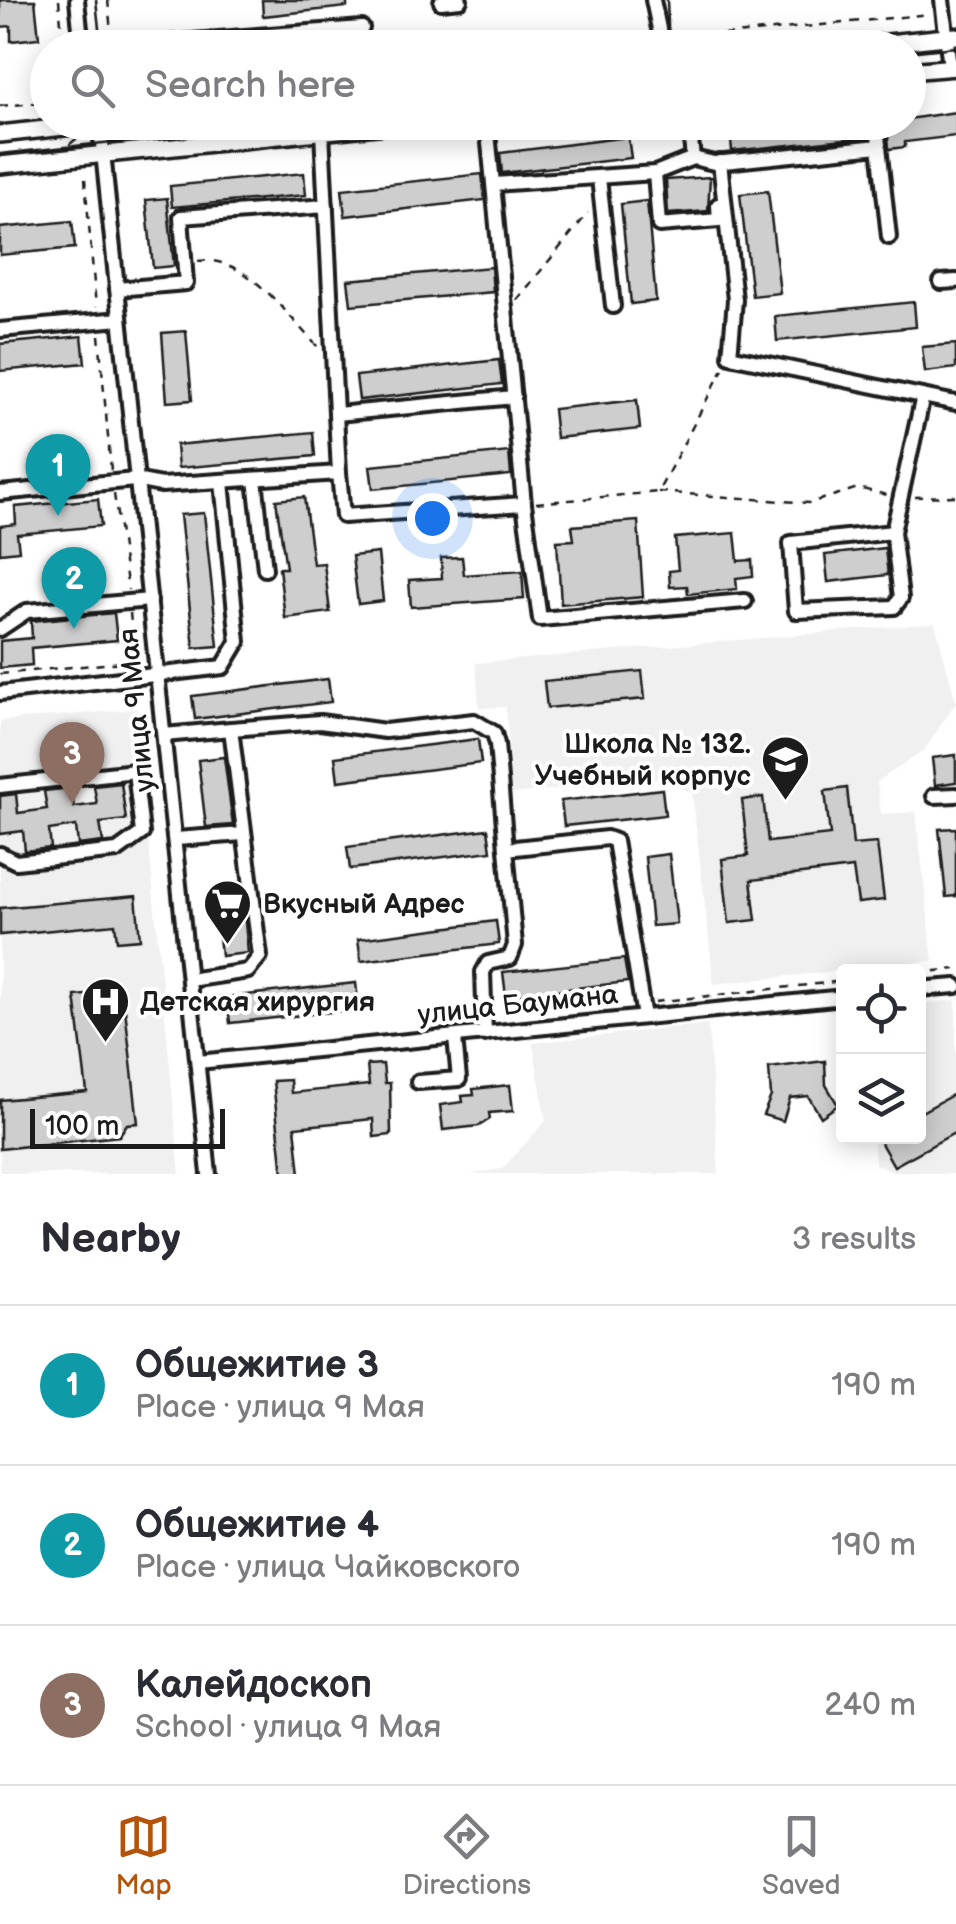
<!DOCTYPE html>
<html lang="en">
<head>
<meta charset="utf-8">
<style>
  body { margin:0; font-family:"Balsamiq Sans",sans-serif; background:#f7f7f7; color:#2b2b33 }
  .controls { position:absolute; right:30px; bottom:30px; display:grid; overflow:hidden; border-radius:10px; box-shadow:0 5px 25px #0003 }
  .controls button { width:90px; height:90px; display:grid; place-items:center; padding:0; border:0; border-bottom:2px solid #e1e1e2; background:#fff; color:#2b2b33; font:50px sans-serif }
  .scale { position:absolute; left:30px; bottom:25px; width:195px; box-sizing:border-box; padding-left:10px; border:5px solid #1c1c1c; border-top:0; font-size:28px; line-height:35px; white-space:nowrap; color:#1c1c1c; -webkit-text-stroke:8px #fff; paint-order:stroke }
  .you { position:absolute; left:432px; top:518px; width:35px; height:35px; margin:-25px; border:8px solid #fff; border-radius:50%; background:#1a73e8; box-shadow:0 0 0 15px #1a73e833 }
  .badge { display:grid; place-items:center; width:65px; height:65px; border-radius:50%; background:#b45309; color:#fff; font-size:32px; font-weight:700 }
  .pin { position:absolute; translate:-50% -82px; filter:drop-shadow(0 2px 5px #0008) }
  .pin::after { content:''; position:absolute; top:52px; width:35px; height:30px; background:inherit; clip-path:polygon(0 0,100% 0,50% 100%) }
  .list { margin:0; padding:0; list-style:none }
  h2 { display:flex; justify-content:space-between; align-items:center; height:130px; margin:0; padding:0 40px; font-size:42px }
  h2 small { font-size:32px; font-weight:400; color:#7c7c81 }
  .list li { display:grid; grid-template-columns:65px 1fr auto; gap:30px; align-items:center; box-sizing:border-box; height:160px; padding:0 40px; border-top:2px solid #e1e1e2 }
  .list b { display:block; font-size:38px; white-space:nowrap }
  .list p { margin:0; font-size:32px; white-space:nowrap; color:#7c7c81 }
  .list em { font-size:32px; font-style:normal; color:#7c7c81 }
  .icon { flex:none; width:55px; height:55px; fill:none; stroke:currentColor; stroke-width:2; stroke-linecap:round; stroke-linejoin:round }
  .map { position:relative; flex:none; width:956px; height:1174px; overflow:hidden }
  .search { position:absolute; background:#fff; box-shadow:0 5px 25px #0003; left:30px; right:30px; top:30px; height:110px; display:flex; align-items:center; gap:25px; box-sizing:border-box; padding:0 35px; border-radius:55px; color:#7c7c81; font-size:38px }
  .sheet { height:610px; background:#fff }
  nav { display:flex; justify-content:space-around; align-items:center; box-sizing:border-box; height:140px; border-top:2px solid #e1e1e2; background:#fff; font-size:28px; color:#7c7c81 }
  nav a { display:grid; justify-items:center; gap:5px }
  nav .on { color:#b45309 }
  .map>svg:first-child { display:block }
  .built { fill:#f0f0f0 }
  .building { fill:#cecece; stroke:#1c1c1c; stroke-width:2.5 }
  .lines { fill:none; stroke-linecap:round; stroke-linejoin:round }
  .minor-casing { stroke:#1c1c1c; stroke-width:20 }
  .major-casing { stroke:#1c1c1c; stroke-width:22 }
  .path { stroke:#1c1c1c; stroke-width:2.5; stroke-dasharray:8 8; stroke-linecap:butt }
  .minor { stroke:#fff; stroke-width:12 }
  .major { stroke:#fff; stroke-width:15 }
  .tram { stroke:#1c1c1c; stroke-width:2.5 }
  .labels { text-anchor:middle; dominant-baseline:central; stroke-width:8; stroke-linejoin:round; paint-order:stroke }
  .street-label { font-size:28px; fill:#1c1c1c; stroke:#fff }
  .poi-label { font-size:28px; font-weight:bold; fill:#1c1c1c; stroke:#fff; text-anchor:start }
</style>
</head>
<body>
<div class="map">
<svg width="956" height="1174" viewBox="0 0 956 1174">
  <rect width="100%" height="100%" fill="#fff"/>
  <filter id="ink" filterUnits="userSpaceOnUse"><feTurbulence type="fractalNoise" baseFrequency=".01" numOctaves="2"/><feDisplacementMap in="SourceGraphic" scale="20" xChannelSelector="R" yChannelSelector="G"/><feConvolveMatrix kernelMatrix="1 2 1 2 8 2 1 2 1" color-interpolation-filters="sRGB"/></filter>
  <g filter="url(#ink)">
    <!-- built -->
    <g class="built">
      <polygon points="935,623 956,702 925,749 877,782 881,814 916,812 933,961 714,984 692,793 664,778 512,794 506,707 479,708 476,663"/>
      <polygon points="136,709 180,1174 0,1174 0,721"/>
      <polygon points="956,1000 956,1174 899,1174 875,1164 873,1137 918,1136 919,1004"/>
      <polygon points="708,1024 719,1174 470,1174 502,1169 546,1121 533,1043"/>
    </g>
    <!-- building -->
    <g class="building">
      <polygon points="0,0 35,0 39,38 11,41 11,26 0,27"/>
      <polygon points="262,0 347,0 347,7 263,16"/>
      <polygon points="956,112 956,136 905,142 905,147 889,149 887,122"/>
      <polygon points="798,122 863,122 864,137 732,151 730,129"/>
      <polygon points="628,137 631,158 502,173 500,153"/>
      <polygon points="304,173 306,195 172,207 170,186"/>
      <polygon points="482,174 485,200 345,216 342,189"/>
      <polygon points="710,177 708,211 668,214 666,180"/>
      <polygon points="768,191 780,293 752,296 740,194"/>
      <polygon points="167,198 174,266 153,268 146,200"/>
      <polygon points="647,201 656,301 631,304 621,204"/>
      <polygon points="72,221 75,248 0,255 0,228"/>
      <polygon points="491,267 493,292 351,305 348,280"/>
      <polygon points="914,302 916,327 777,341 775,316"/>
      <polygon points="186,331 192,400 167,402 162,333"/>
      <polygon points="82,336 85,363 0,371 0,344"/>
      <polygon points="956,344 956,368 925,372 922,347"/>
      <polygon points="499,360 502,384 359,400 356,376"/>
      <polygon points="637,400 640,429 556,438 553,409"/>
      <polygon points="313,432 315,456 178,468 176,445"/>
      <polygon points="509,452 511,475 373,489 370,466"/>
      <polygon points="304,497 313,564 324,563 330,612 285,618 279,568 286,568 276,500"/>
      <polygon points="98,499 101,526 17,534 19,551 0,553 0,526 16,524 15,507"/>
      <polygon points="204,513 218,646 194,648 180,515"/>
      <polygon points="638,521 643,597 561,604 557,541 574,540 572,526"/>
      <polygon points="735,533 738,561 752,560 753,576 736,578 737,589 688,594 687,586 670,587 669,571 678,570 675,538"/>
      <polygon points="885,548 888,575 828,582 825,555"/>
      <polygon points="378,553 383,601 358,604 352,556"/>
      <polygon points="462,557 464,575 522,571 524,599 411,607 409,580 442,578 441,558"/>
      <polygon points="114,613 117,640 31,648 32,665 0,668 0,641 32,638 31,621"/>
      <polygon points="642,671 645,699 547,708 544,681"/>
      <polygon points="328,679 331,702 195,719 192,696"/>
      <polygon points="478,739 481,763 338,781 335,757"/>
      <polygon points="956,755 956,782 935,785 932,758"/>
      <polygon points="224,757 233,825 206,827 198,760"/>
      <polygon points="121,783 126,820 100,823 103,842 78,845 76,826 49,830 51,848 25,851 23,831 0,834 0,796 16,794 18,813 47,809 44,791 71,788 74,807 97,804 94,786"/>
      <polygon points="847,788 853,845 877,843 884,900 858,903 853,868 751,880 756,920 729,923 722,859 748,856 742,800 763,797 768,842 830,835 825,791"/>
      <polygon points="662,789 665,815 564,826 561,801"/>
      <polygon points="956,828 956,896 946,897 939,829"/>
      <polygon points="488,829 491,851 350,869 347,847"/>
      <polygon points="669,854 677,924 652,926 645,857"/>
      <polygon points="242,892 248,953 221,956 215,895"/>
      <polygon points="136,896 140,939 117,941 115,924 0,935 0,908"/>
      <polygon points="496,921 499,944 361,961 358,939"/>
      <polygon points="624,959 628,982 506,996 503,972"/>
      <polygon points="356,983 359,1009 230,1023 227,997"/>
      <polygon points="123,991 138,1123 127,1124 119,1136 0,1149 0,1100 87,1092 75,996"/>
      <polygon points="825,1061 826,1085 838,1105 821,1117 808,1096 790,1098 783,1121 763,1115 771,1096 769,1068"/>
      <polygon points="383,1064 385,1083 390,1083 391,1135 374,1137 373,1119 295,1127 300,1174 283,1174 273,1081 290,1080 291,1093 369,1085 367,1065"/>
      <polygon points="510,1085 513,1111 489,1113 490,1119 479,1126 443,1130 440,1105 463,1102 462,1096 474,1095 473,1089"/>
      <polygon points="956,1093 956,1132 894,1166 877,1136 918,1136 918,1114"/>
    </g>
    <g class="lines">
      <defs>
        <g id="minor">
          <polyline points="77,0 82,48"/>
          <polyline points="653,0 663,48"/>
          <polyline points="942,0 950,67"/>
          <polyline points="441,2 460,0"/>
          <polyline points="101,48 362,28"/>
          <polyline points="96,122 102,143 209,1174"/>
          <polyline points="487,122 524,504 540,619 745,601"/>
          <polyline points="689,122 693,158"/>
          <polyline points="879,146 889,237"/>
          <polyline points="720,162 735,300 730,356 956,403"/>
          <polyline points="655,173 659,225 719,220 718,205"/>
          <polyline points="599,178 613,306"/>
          <polyline points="494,184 655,173 693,158 714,163 879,146 877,122"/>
          <polyline points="941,282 956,281"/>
          <polyline points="117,289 186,283 181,217 326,206"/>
          <polyline points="0,330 120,319"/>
          <polyline points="337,414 514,397"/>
          <polyline points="339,473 343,516 524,504"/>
          <polyline points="255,479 265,569"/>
          <polyline points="0,493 135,480 161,485 339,473 322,132"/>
          <polyline points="893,532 901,598 894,607 796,611 791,543 893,532 923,396"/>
          <polyline points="0,629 27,611 150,600"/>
          <polyline points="0,693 223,667 238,642 222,482"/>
          <polyline points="231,729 320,722 385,731 474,721 494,733 497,744 506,849"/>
          <polyline points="164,735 231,729 260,956 248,971 189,980"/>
          <polyline points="0,786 135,771 142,833 117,851 16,862 0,854"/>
          <polyline points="934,796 956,795"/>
          <polyline points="176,839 243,834"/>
          <polyline points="918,989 956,986"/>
          <polyline points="485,1034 483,972 488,963 510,958 515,945 506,849 607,838 615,841 644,1017"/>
          <polyline points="198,1062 844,997"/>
          <polyline points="418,1082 459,1079 455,1038"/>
        </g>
        <g id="major">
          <polyline points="839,48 956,36"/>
          <polyline points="908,71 956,67"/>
          <polyline points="0,134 110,122"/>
          <polyline points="0,165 415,122"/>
        </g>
      </defs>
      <!-- minor casing -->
      <use href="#minor" class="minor-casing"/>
      <!-- major casing -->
      <use href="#major" class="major-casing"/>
      <!-- path -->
      <g class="path">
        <polyline points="59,0 63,48"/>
        <polyline points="108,0 111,33"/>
        <polyline points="676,40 930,14"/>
        <polyline points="605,48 648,43"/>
        <polyline points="0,106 48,102"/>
        <polyline points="85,179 96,307"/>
        <path d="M 198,261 C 248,255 286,315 319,348"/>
        <polyline points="517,300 588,213"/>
        <polyline points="99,335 111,471"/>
        <polyline points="658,492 810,503 858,488 887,495"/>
        <polyline points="114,494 128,590"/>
        <polyline points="915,497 956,496"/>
        <polyline points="536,503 658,492 723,369"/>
        <polyline points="130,613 135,665"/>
        <polyline points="0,674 133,661"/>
        <polyline points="918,973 956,969"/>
        <polyline points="655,1002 844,981"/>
      </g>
      <!-- minor -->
      <use href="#minor" class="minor"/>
      <!-- major -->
      <use href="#major" class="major"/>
      <!-- tram -->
      <g class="tram">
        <polyline points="96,0 101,48"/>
        <polyline points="667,0 669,48"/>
        <polyline points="908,52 956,47"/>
        <polyline points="70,144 97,122"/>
        <polyline points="0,154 301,122"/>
      </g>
    </g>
  </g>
  <!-- icons -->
  <defs>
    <symbol id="school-pin" viewBox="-11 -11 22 30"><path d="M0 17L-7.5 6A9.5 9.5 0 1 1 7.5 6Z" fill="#1c1c1c" stroke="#fff"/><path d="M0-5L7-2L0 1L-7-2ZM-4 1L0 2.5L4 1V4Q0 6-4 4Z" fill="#fff"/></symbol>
    <symbol id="supermarket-pin" viewBox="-11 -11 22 30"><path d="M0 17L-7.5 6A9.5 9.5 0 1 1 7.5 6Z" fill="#1c1c1c" stroke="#fff"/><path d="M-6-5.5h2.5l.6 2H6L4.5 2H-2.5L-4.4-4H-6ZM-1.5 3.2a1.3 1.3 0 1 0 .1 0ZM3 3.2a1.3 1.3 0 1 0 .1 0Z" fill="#fff"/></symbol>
    <symbol id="hospital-pin" viewBox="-11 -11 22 30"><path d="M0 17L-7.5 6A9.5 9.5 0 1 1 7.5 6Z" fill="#1c1c1c" stroke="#fff"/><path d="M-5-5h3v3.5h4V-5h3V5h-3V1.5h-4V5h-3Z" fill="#fff"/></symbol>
  </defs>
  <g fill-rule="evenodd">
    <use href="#school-pin" x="758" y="732" width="55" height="75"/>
    <use href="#supermarket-pin" x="200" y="876" width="55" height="75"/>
    <use href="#hospital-pin" x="78" y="974" width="55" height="75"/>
  </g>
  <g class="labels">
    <!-- street labels -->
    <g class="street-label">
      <text transform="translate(137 710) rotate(-96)">улица 9 Мая</text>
      <text transform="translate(518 1005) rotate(-6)">улица Баумана</text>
    </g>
    <!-- poi labels -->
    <g class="poi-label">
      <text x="751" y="744" text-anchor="end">Школа № 132.<tspan x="751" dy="32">Учебный корпус</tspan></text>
      <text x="263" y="904">Вкусный Адрес</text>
      <text x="140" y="1002">Детская хирургия</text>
    </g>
  </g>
</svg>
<div class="controls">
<button><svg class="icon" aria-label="locate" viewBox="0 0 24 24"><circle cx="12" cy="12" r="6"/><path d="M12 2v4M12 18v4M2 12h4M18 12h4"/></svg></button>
<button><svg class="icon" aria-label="layers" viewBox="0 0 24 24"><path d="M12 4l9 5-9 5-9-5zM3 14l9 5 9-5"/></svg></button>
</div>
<div class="scale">100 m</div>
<div class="you"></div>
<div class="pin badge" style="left:58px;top:516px;background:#0f9aa8">1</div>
<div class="pin badge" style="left:74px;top:629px;background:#0f9aa8">2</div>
<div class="pin badge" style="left:72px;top:804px;background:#8d6e63">3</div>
<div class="search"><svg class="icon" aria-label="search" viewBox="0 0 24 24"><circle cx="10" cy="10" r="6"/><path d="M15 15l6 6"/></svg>Search here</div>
</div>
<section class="sheet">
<h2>Nearby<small>3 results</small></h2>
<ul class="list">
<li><span class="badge" style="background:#0f9aa8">1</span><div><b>Общежитие 3</b><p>Place · улица 9 Мая</p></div><em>190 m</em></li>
<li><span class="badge" style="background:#0f9aa8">2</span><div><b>Общежитие 4</b><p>Place · улица Чайковского</p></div><em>190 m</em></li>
<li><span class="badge" style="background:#8d6e63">3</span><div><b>Калейдоскоп</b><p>School · улица 9 Мая</p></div><em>240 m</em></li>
</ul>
</section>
<nav>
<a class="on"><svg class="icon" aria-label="map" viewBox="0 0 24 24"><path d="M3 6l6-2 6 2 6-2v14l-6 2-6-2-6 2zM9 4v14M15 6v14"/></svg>Map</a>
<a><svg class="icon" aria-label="directions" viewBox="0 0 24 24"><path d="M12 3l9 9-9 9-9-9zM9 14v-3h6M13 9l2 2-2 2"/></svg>Directions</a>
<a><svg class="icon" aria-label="saved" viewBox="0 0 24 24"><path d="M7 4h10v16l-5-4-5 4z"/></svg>Saved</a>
</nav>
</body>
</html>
